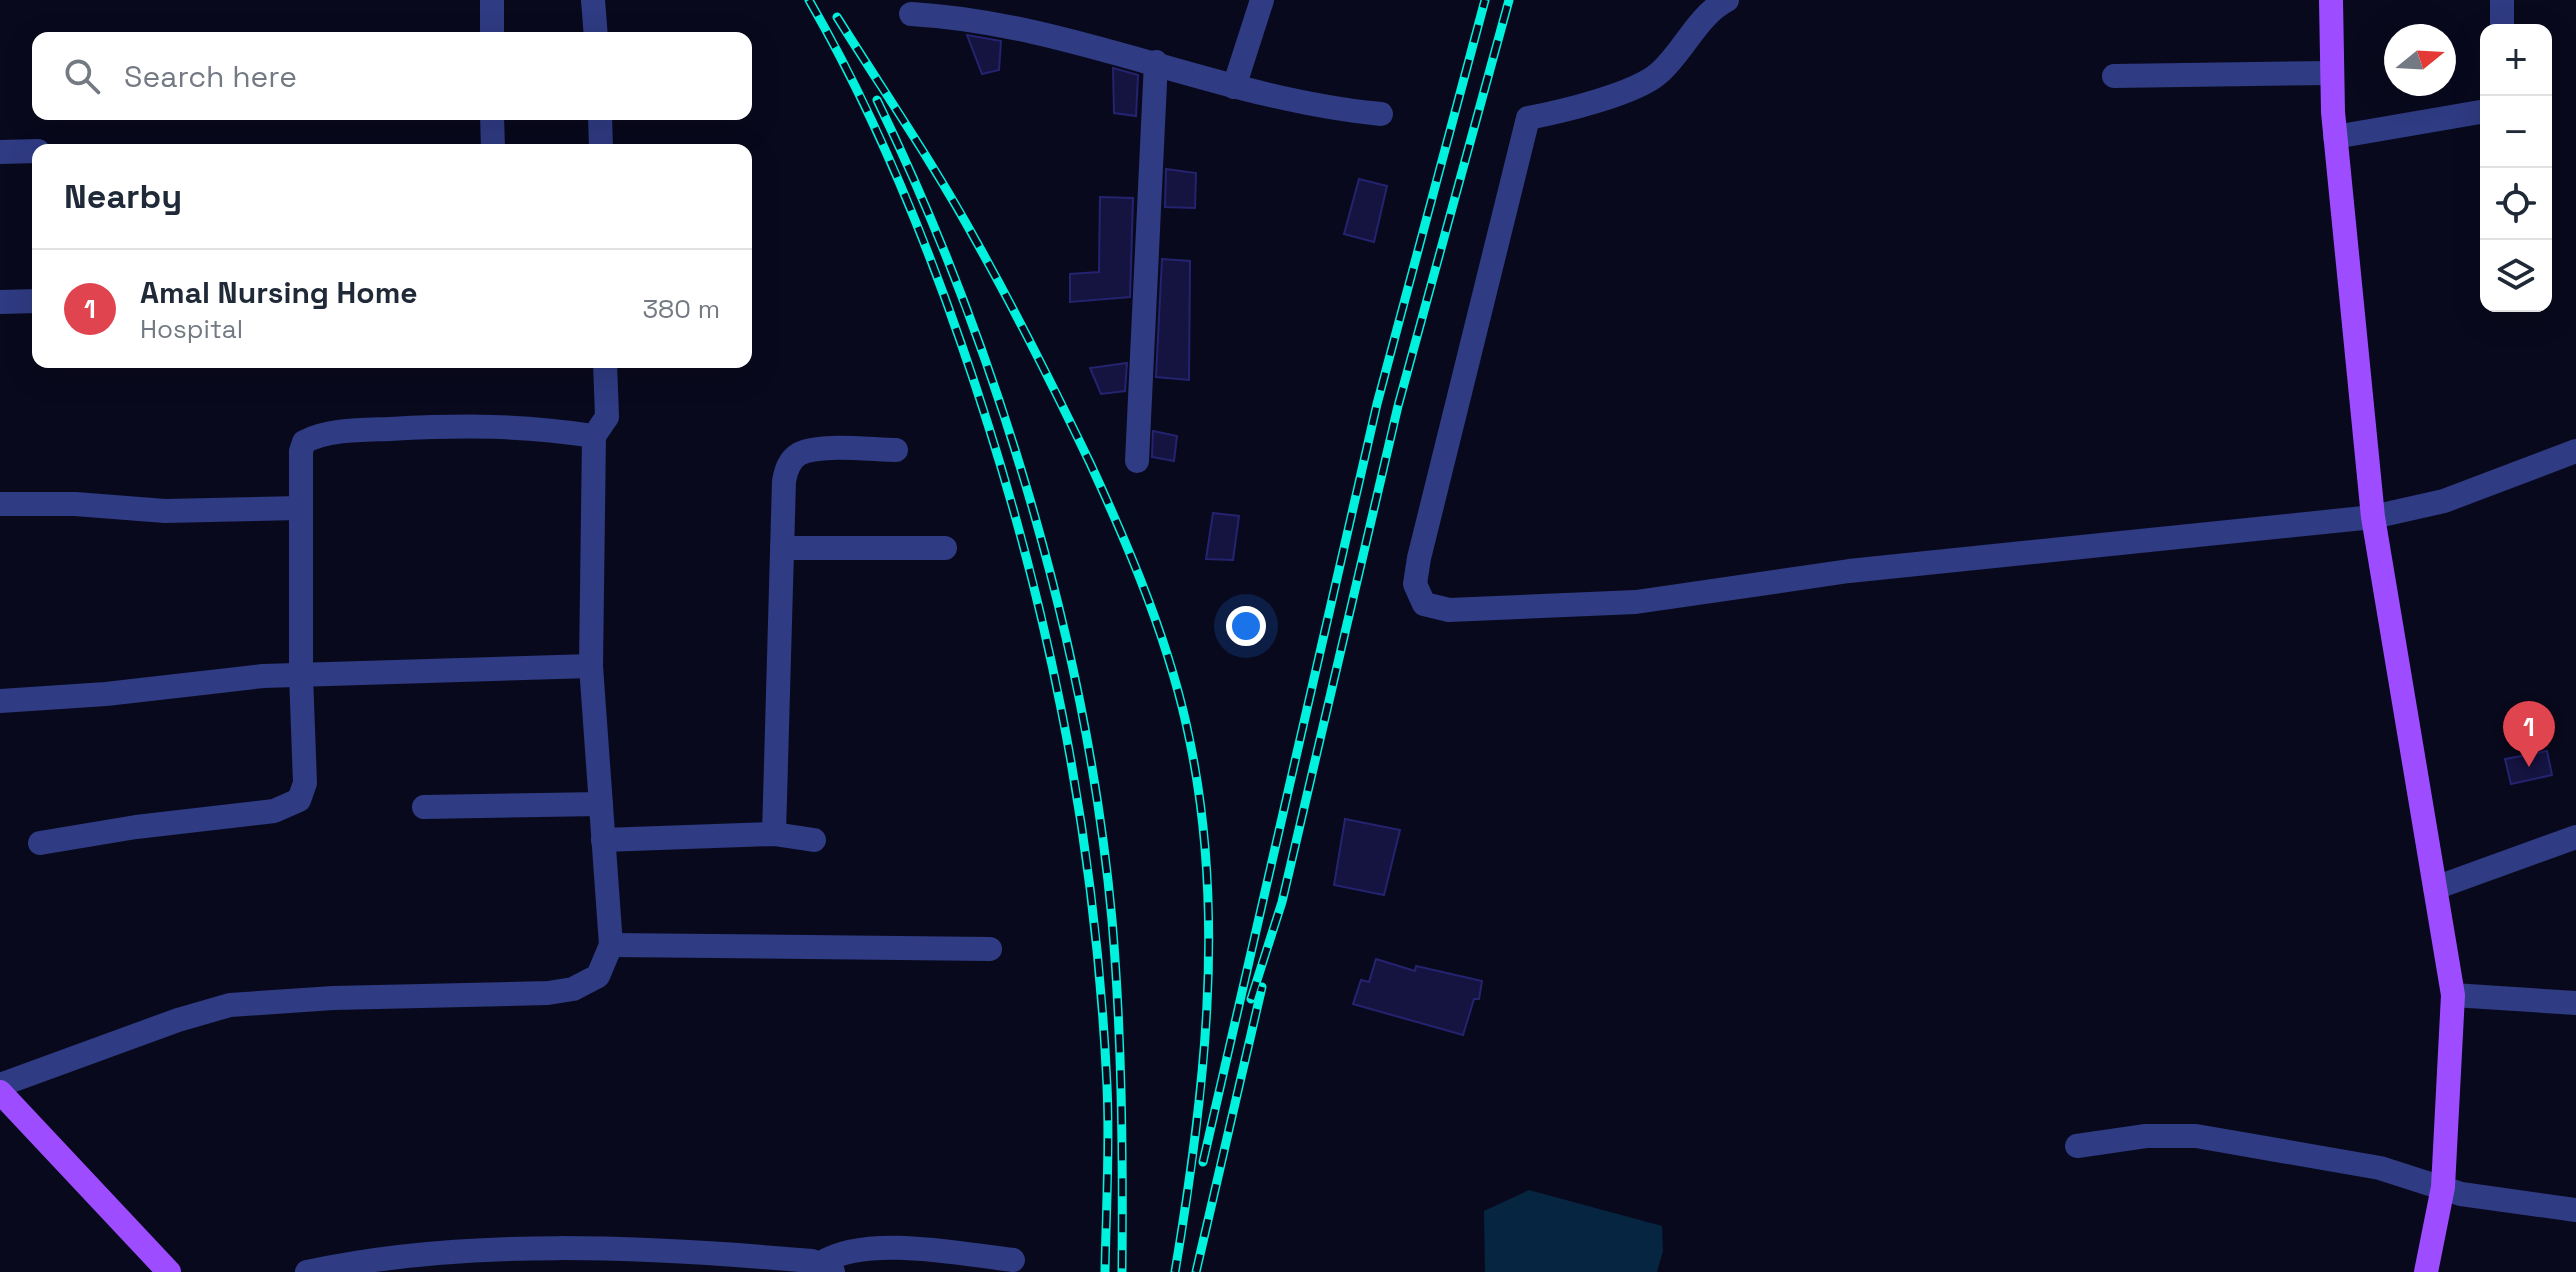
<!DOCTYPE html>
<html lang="en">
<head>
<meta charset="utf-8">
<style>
  body { margin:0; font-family:"Space Grotesk",sans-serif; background:#f2f2f3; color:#1f2937 }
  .controls { position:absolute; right:24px; top:24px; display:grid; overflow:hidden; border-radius:16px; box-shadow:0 8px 32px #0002 }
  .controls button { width:72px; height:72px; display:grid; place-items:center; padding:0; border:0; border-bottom:2px solid #e0e1e3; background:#fff; color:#1f2937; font:40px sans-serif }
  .compass { position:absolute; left:2384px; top:24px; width:72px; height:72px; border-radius:50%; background:#fff; box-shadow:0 8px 32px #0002; rotate:72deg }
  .you { position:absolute; left:1246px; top:626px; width:28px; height:28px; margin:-20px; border:6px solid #fff; border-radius:50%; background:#1a73e8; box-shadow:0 0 0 12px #1a73e833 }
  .badge { display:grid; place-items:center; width:52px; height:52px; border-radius:50%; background:#118382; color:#fff; font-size:26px; font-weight:700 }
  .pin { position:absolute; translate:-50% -66px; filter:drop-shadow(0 2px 4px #0008) }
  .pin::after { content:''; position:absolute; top:42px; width:28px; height:24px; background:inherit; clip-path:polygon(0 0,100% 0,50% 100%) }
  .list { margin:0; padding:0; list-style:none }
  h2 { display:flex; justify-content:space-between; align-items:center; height:104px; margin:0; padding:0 32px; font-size:34px }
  h2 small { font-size:26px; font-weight:400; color:#747a83 }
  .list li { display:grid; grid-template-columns:52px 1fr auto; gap:24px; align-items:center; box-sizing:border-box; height:120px; padding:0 32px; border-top:2px solid #e0e1e3 }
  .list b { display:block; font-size:30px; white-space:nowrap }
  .list p { margin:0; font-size:26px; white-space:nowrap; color:#747a83 }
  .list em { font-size:26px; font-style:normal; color:#747a83 }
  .icon { flex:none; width:44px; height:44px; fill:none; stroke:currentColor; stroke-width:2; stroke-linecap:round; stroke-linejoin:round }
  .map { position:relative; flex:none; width:2576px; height:1272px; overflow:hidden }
  .search { position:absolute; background:#fff; box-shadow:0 8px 32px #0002; left:32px; top:32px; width:720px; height:88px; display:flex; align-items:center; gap:20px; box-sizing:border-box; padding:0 28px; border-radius:16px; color:#747a83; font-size:30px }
  .panel { position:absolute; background:#fff; box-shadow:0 8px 32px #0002; left:32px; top:144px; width:720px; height:224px; border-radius:16px }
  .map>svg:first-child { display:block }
  .water { fill:#062540 }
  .building { fill:#151340; stroke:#24236f; stroke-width:2 }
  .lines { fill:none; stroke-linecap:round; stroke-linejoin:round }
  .minor { stroke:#2f3b82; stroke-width:24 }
  .major { stroke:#9d4dff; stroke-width:24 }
  .rail-casing { stroke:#00f1de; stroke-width:9 }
  .rail { stroke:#09091d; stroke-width:6; stroke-dasharray:18; stroke-linecap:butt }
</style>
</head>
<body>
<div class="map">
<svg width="2576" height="1272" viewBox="0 0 2576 1272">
  <rect width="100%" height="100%" fill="#09091d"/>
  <!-- water -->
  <polygon class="water" points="1529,1190 1662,1226 1663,1251 1657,1272 1485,1272 1484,1211"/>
  <!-- building -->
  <g class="building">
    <polygon points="967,35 1001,41 999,70 982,74"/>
    <polygon points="1113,68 1138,75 1136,116 1114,113"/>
    <polygon points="1166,169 1196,173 1195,208 1165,207"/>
    <polygon points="1359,179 1387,186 1374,242 1344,234"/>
    <polygon points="1100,197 1133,198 1130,297 1070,302 1070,274 1099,272"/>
    <polygon points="1162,259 1190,261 1189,380 1156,377"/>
    <polygon points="1127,363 1125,391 1101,394 1090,368"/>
    <polygon points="1153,431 1177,436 1174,461 1152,457"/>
    <polygon points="1213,513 1239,516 1233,560 1206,559"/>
    <polygon points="2547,751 2552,775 2511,784 2505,759"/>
    <polygon points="1345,819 1400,830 1384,895 1334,885"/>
    <polygon points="1376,959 1415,971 1416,966 1482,981 1479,999 1474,999 1463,1035 1353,1004 1361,980 1369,982"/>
  </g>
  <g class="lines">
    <!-- minor -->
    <g class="minor">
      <polyline points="492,0 492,38"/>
      <polyline points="593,0 596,38"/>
      <path d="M 1727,0 C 1697,16 1684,51 1659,73 C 1636,94 1560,112 1528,118 L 1419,558 L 1415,584 L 1424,604 L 1449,610 L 1636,602 L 1849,571 L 2373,517 L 2444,501 L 2576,451"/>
      <polyline points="2502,0 2502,30"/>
      <path d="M 911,14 C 1072,23 1221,99 1381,114"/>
      <polyline points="2114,76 2331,73"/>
      <polyline points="1234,87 1262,0"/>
      <polyline points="492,114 493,150"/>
      <polyline points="600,114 601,150"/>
      <polyline points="2335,137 2486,111"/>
      <polyline points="0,152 38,151"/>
      <polyline points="0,302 38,301"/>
      <polyline points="1137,461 1156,62"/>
      <polyline points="0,504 75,504 165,511 301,508"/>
      <polyline points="782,548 945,548"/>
      <polyline points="0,701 106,694 263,676 591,666"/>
      <polyline points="424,807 601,804"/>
      <path d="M 774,834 L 784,481 C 786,470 789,460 799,454 C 819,443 873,450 896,450"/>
      <polyline points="603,840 774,834 814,840"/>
      <path d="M 40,843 L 136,827 L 274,811 L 299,800 L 305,783 L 301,675 L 301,451 L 304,442 C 328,429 363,430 390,429 C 465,425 519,425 594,436"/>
      <polyline points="2435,888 2576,837"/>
      <polyline points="611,945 990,949"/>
      <polyline points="2453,995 2576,1003"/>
      <polyline points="0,1085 178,1020 230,1005 333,998 548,993 573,989 598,976 611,945 591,666 594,436 607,417 605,362"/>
      <polyline points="2077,1146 2146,1136 2196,1136 2380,1168 2461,1194 2576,1210"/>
      <path d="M 821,1263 C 866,1234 960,1254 1013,1260"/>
      <path d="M 307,1272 C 467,1237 649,1247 812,1261 L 833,1272"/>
    </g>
    <!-- major -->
    <g class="major">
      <polyline points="2331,0 2333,112 2373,517 2453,995 2443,1187 2426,1272"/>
      <polyline points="0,1092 169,1272"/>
    </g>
    <defs>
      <g id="rail">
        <path d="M 809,0 C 872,109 921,227 962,346 C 1046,588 1095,830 1107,1086 C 1110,1148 1106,1210 1105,1272"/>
        <path d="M 837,17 C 884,92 934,164 976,241 C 1017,314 1054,388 1090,463 C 1131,552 1171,646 1190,742 C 1226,917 1204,1098 1175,1272"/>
        <path d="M 877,100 C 997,347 1087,646 1112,920 C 1122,1037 1123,1154 1122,1272"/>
        <polyline points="1251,999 1282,902 1398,406 1509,0"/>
        <polyline points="1203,1162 1377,404 1485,0"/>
        <polyline points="1196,1272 1262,987"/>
      </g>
    </defs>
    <!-- rail casing -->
    <use href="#rail" class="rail-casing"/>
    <!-- rail -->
    <use href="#rail" class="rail"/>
  </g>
</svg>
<div class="controls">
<button>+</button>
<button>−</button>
<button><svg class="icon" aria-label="locate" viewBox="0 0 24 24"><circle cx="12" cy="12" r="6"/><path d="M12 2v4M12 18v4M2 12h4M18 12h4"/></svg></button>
<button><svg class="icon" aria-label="layers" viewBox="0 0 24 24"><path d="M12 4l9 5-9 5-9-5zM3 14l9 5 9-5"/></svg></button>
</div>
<svg class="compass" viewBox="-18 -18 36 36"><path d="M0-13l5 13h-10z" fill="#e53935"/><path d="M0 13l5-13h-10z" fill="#747a83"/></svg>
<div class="you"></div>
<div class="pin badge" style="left:2529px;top:767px;background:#e0444e">1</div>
<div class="search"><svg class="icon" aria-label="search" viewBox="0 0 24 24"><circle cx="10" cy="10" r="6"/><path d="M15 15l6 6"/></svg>Search here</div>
<section class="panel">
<h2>Nearby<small></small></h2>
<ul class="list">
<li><span class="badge" style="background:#e0444e">1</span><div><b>Amal Nursing Home</b><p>Hospital</p></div><em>380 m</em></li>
</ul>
</section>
</div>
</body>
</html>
